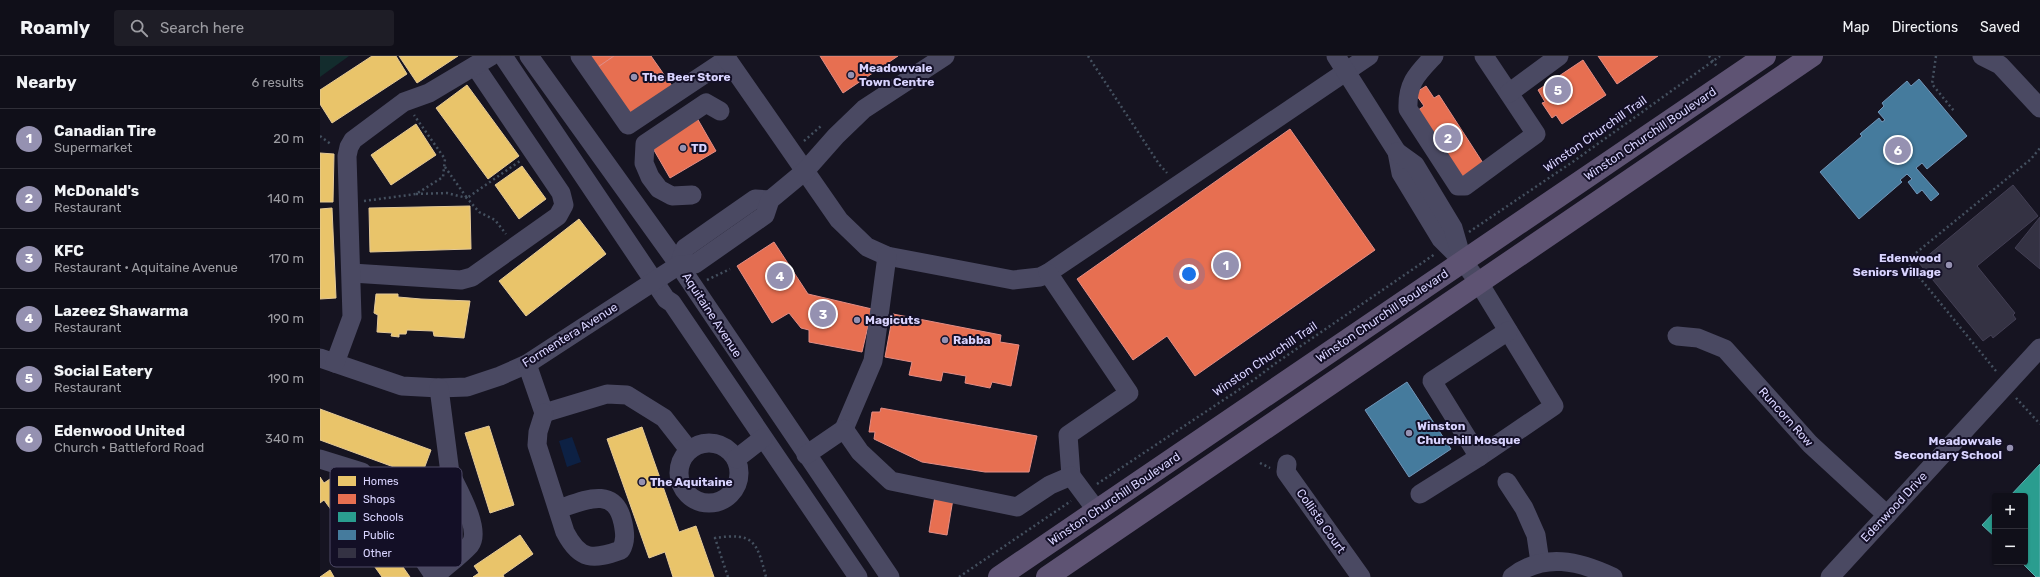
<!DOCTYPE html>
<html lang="en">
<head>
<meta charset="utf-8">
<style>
  body { margin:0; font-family:Rubik,sans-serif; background:#1e1d26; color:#f1f3f6 }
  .controls { position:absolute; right:12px; bottom:12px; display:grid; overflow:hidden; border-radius:4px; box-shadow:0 1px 3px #0004 }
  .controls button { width:36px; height:36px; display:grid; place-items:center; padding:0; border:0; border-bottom:1px solid #302f38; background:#100f19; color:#f1f3f6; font:20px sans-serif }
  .you { position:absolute; left:869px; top:218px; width:14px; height:14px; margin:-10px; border:3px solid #fff; border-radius:50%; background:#1a73e8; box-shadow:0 0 0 6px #1a73e833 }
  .badge { display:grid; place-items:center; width:26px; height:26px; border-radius:50%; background:#9591b1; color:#fff; font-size:13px; font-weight:700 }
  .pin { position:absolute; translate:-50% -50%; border:2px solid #fff; box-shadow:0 1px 4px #0006 }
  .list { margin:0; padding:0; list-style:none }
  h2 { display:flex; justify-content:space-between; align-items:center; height:52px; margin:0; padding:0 16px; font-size:17px }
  h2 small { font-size:13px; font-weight:400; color:#9c9ca2 }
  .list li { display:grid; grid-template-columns:26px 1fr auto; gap:12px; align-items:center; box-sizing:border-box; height:60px; padding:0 16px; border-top:1px solid #302f38 }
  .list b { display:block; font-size:15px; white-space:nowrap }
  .list p { margin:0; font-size:13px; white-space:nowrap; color:#9c9ca2 }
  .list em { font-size:13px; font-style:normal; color:#9c9ca2 }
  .icon { flex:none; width:22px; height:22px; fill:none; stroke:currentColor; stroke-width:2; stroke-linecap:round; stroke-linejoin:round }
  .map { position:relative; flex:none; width:1720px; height:521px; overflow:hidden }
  header { display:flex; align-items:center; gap:24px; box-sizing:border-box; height:56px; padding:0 20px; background:#100f19; border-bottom:1px solid #302f38 }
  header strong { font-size:19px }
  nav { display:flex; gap:22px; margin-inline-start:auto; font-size:14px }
  .search { width:280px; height:36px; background:#1e1d26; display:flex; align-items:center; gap:10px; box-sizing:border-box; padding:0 14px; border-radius:4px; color:#9c9ca2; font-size:15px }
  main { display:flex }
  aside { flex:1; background:#100f19 }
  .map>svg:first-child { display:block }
  .green { fill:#132c2d }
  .water { fill:#0d2144 }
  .homes { fill:#e9c46a; stroke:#e4c997 }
  .shops { fill:#e76f51; stroke:#e38d85 }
  .schools { fill:#2a9d8f; stroke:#5eaeb1 }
  .public { fill:#457b9d; stroke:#7196ba }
  .building { fill:#343243; stroke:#433f54 }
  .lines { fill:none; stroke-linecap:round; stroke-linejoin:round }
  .path { stroke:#44505f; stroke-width:2.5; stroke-dasharray:2 3; stroke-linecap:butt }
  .minor { stroke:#4a4962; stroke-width:19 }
  .major { stroke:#5e5373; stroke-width:22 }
  .poi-dot { fill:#9591b1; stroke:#130f26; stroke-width:1.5 }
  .labels { text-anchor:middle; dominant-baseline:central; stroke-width:4; stroke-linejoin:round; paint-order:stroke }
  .poi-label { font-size:12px; font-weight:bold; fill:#d9d4ff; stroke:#130f26; text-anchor:start }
  .street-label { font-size:12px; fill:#d9d4ff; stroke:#130f26 }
  .key { fill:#130f26; stroke:#4e4a67; stroke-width:1 }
  .key-label { font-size:11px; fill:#d9d4ff }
</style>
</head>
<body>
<header>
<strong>Roamly</strong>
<div class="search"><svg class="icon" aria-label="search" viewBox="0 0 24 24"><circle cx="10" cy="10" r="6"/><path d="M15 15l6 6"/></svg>Search here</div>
<nav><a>Map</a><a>Directions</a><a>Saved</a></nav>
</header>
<main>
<aside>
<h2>Nearby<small>6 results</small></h2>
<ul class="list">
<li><span class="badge">1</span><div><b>Canadian Tire</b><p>Supermarket</p></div><em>20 m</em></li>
<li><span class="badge">2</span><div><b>McDonald's</b><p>Restaurant</p></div><em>140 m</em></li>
<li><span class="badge">3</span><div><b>KFC</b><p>Restaurant · Aquitaine Avenue</p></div><em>170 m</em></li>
<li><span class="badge">4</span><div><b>Lazeez Shawarma</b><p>Restaurant</p></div><em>190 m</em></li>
<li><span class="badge">5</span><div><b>Social Eatery</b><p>Restaurant</p></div><em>190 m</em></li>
<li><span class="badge">6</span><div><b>Edenwood United</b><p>Church · Battleford Road</p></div><em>340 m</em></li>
</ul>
</aside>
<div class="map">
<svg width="1720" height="521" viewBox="0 0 1720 521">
  <rect width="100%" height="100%" fill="#161421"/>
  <!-- green -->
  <polygon class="green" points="0,0 29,0 0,21"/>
  <!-- water -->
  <polygon class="water" points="252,381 261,406 247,411 239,385"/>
  <!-- homes -->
  <g class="homes">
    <polygon points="52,0 76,0 87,18 12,67 0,48 0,34"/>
    <polygon points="79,0 138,0 97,27"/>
    <polygon points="147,29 199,100 168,123 116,52"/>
    <polygon points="96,68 116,99 71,129 51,99"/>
    <polygon points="0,97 14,98 13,146 0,146"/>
    <polygon points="202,110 226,143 199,163 175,129"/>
    <polygon points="150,150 151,193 50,196 49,152"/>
    <polygon points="12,152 16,242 0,243 0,153"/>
    <polygon points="259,163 286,198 206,260 179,225"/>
    <polygon points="56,238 78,238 78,241 101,243 150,245 144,282 114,280 113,275 87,274 86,278 79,278 79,281 71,280 72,277 57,276 58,259 54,257"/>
    <polygon points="0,353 111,394 101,421 0,384"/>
    <polygon points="169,370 194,449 170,457 145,377"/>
    <polygon points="322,371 359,476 376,470 394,521 353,521 345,496 329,502 287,383"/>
    <polygon points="0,421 4,427 10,423 17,434 25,428 90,521 62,521 22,465 20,466 4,444 0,447"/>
    <polygon points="200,479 213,498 183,519 184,521 153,521 159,517 154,510"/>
    <polygon points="10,514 14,521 0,521"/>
  </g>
  <!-- shops -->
  <g class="shops">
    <polygon points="270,0 294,0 278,11"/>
    <polygon points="294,0 331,0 352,30 311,59 278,11"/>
    <polygon points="500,0 578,0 523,37"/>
    <polygon points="1278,0 1338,0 1297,28"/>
    <polygon points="1263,4 1286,39 1242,68 1236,59 1232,62 1222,47 1225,46 1218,34"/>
    <polygon points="1106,30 1114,42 1119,39 1163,107 1137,124 1094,57 1104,50 1095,37"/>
    <polygon points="377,62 396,95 350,122 331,89"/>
    <polygon points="970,73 1055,194 875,320 847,280 813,304 757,223"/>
    <polygon points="454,186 488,238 552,253 542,296 489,286 489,274 481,272 469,257 452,267 417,210"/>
    <polygon points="573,258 681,279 680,286 699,289 691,330 672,326 670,332 645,327 646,320 623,316 621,325 589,319 592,306 565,301"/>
    <polygon points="561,352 717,380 709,416 665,416 602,406 554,383 555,376 549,376 552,356 560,356"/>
    <polygon points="615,440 633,443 627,479 609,476"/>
  </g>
  <!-- schools -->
  <g class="schools">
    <polygon points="1720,408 1720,521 1716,521 1701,506 1705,506 1705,440 1690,440"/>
    <polygon points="1675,455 1675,481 1662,469"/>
  </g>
  <!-- public -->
  <g class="public">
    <polygon points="1599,23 1647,80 1607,113 1602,107 1596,112 1619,138 1611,145 1602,134 1597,138 1588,126 1592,123 1587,118 1580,124 1582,126 1539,163 1500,116 1542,80 1540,78 1559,62 1562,66 1565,64 1558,56 1564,50 1562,47 1587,25 1591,30"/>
    <polygon points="1087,326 1131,393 1089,421 1045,354"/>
  </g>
  <!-- building -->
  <g class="building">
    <polygon points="1693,129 1718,160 1657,210 1695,257 1693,259 1696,263 1673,282 1671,279 1663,285 1599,207"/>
    <polygon points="1720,161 1720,213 1695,192"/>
  </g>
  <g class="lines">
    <!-- path -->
    <g class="path">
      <polyline points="768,0 839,108 847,117"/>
      <polyline points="1389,0 1398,12"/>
      <polyline points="1616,0 1612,28 1634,55"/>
      <polyline points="0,80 12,89"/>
      <polyline points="484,85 501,70"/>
      <polyline points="125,111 147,142 200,105"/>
      <polyline points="96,138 127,137 147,142 159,156 175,164 186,178"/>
      <polyline points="44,145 96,138 123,121 125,103 94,59"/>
      <polyline points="1149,176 1254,105 1400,0"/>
      <polyline points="387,224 410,213"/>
      <polyline points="1676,315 1586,205 1711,103 1720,92"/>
      <polyline points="1696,342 1720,368"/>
      <polyline points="940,407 950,412"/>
      <polyline points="777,428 935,323 956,307 1115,198"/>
      <path d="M 408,521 L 395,482 C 434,476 437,486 446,521"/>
      <polyline points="639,521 751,445"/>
    </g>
    <!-- minor -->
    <g class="minor">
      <polyline points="183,0 346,243 352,247 538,521"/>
      <polyline points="209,0 359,209 570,521"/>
      <polyline points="260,0 308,69 407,3"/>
      <polyline points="405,0 519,164 547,191 567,200 693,224 720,221 728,217 1049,0"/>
      <polyline points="1016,0 1077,96 1081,117 1121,183 1143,205 1159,227 1234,350 1159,401 1100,438"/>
      <path d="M 1114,0 C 1097,18 1087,27 1088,53 L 1138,130 L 1145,130 L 1216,78 L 1164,0"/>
      <polyline points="1662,0 1680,9 1720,52"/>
      <polyline points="1189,37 1239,0"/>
      <polyline points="1077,96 1095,109 1133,172 1142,203"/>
      <polyline points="372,139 352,140 339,133 330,121 324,107 325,88 386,47 400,55"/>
      <polyline points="359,209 365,192 392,173 435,143 450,144"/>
      <polyline points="32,217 141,224 152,221 238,160 244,149 241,137 155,10"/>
      <polyline points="728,217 809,337 748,379 751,420"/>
      <polyline points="1357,280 1378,282 1405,293 1490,388 1567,459"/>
      <polyline points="0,302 82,330 119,332 147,331 180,320 207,308 359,209 375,208 445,159 450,144 485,115 516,80 544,53 625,0"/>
      <polyline points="15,307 32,261 27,100 29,91 33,84 84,46 109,37 171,0"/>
      <polyline points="207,308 224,357 287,338 307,339 344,362 369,394"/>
      <path d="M 224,357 L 218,376 L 217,389 L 245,476 C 260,505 273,504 301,494 C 306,485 305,477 303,467 C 295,429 265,444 239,453"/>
      <polyline points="524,373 553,305 567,200"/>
      <circle cx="389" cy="417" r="30"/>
      <polyline points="486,399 524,373 540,396 571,425 697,451 730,429 751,420 777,455"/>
      <polyline points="1159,401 1112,325 1188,275"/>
      <polyline points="0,403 42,416 70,454 130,417 119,332"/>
      <polyline points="416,403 443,382"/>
      <polyline points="967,408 966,416 1041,521"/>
      <polyline points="1187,426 1204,452 1216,479 1220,506"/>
      <polyline points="70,454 115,521"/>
      <path d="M 115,520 C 126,510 140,500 150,489 C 162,474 137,432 130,417"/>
      <path d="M 1192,521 C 1224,496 1259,505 1293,521"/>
      <polyline points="1510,521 1720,292"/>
    </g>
    <!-- major -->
    <g class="major">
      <polyline points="679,521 1445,0"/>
      <polyline points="727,521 1492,0"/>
    </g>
  </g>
  <!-- markers -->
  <g class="poi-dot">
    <circle cx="531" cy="19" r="4"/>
    <circle cx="314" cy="21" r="4"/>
    <circle cx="363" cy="92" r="4"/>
    <circle cx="1629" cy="209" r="4"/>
    <circle cx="537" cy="264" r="4"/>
    <circle cx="625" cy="284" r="4"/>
    <circle cx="1089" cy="377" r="4"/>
    <circle cx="1690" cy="392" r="4"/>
    <circle cx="322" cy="426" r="4"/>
  </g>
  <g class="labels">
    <!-- poi labels -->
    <g class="poi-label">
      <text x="539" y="12">Meadowvale<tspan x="539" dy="14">Town Centre</tspan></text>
      <text x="322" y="21">The Beer Store</text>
      <text x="371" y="92">TD</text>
      <text x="1621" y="202" text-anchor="end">Edenwood<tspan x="1621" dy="14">Seniors Village</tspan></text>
      <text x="545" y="264">Magicuts</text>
      <text x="633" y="284">Rabba</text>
      <text x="1097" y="370">Winston<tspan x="1097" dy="14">Churchill Mosque</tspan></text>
      <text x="1682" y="385" text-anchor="end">Meadowvale<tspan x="1682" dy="14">Secondary School</tspan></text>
      <text x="330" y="426">The Aquitaine</text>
    </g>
    <!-- street labels -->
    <g class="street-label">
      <text transform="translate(1275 78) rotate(-35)">Winston Churchill Trail</text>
      <text transform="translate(1330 78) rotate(-34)">Winston Churchill Boulevard</text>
      <text transform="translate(392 259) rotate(57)">Aquitaine Avenue</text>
      <text transform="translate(1062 260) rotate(-34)">Winston Churchill Boulevard</text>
      <text transform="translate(250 279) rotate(-32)">Formentera Avenue</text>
      <text transform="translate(945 303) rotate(-34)">Winston Churchill Trail</text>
      <text transform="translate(1466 361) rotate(48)">Runcorn Row</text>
      <text transform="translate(794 443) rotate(-34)">Winston Churchill Boulevard</text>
      <text transform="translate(1574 451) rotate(-47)">Edenwood Drive</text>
      <text transform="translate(1001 465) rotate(55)">Collista Court</text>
    </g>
  </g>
  <!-- legend -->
  <rect x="10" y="411" width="132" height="100" rx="6" class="key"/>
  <rect x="18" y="420" width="18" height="10" fill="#e9c46a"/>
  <rect x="18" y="438" width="18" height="10" fill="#e76f51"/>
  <rect x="18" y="456" width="18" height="10" fill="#2a9d8f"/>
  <rect x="18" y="474" width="18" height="10" fill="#457b9d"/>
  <rect x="18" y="492" width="18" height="10" fill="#343243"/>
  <g class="key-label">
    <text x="43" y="429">Homes</text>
    <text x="43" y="447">Shops</text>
    <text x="43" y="465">Schools</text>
    <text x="43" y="483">Public</text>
    <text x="43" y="501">Other</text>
  </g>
</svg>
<div class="controls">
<button>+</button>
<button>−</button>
</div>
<div class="you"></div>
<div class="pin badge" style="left:906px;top:209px">1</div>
<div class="pin badge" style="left:1128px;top:82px">2</div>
<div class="pin badge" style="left:503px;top:258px">3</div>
<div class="pin badge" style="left:460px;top:220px">4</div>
<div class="pin badge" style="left:1238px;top:34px">5</div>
<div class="pin badge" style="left:1578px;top:94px">6</div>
</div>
</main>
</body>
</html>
